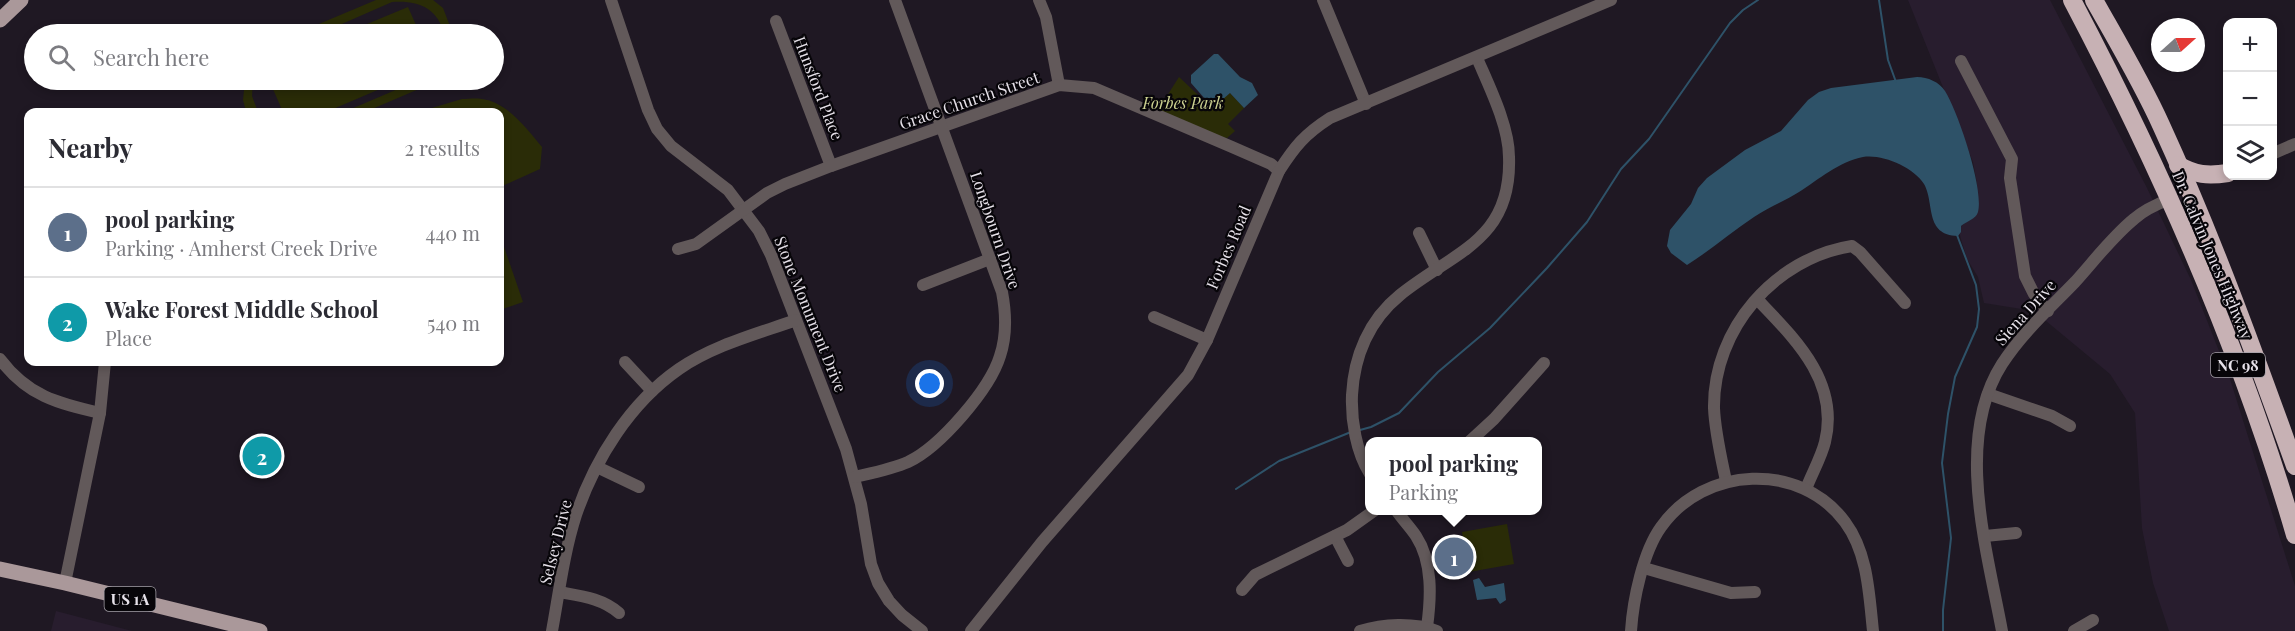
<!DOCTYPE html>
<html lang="en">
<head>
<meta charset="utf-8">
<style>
  body { margin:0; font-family:"Playfair Display",serif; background:#f7f7f7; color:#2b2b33 }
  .controls { position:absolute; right:18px; top:18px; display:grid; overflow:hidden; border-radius:12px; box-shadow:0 3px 9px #0003 }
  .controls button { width:54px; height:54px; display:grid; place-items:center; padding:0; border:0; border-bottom:2px solid #e1e1e2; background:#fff; color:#2b2b33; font:30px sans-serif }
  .compass { position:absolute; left:2151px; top:18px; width:54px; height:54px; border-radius:50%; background:#fff; box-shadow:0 3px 9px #0003; rotate:69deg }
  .you { position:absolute; left:930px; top:384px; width:21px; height:21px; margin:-15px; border:4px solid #fff; border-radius:50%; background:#1a73e8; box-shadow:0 0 0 9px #1a73e833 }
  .badge { display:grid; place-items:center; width:39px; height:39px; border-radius:50%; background:#d93025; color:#fff; font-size:20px; font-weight:700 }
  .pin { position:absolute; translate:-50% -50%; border:3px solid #fff; box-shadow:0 2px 6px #0006 }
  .popup { position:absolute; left:1365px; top:437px; width:177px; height:78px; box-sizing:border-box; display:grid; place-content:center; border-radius:12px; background:#fff; filter:drop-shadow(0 2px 4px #0005); font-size:20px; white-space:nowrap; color:#7c7c81 }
  .popup b { font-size:22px; color:#2b2b33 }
  .popup::after { content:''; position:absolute; left:50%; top:100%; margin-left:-12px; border:12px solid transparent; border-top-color:#fff }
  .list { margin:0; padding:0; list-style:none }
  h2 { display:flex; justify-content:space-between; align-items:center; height:78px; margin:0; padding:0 24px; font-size:26px }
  h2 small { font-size:20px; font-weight:400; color:#7c7c81 }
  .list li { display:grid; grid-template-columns:39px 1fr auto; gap:18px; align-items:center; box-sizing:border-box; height:90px; padding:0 24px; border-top:2px solid #e1e1e2 }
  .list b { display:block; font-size:22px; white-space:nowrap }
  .list p { margin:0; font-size:20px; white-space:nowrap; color:#7c7c81 }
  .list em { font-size:20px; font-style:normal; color:#7c7c81 }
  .icon { flex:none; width:33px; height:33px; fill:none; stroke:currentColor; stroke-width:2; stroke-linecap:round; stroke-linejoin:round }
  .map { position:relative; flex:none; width:2295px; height:631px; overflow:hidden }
  .search { position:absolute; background:#fff; box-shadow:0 3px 9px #0003; left:24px; top:24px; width:480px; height:66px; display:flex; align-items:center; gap:15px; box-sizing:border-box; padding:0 21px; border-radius:33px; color:#7c7c81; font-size:22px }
  .panel { position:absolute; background:#fff; box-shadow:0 3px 9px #0003; left:24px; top:108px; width:480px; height:258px; border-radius:12px }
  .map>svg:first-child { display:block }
  .built { fill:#281d2e }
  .green { fill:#2a2c07 }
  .water { fill:#2e5268 }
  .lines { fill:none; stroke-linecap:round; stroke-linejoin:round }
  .stream { stroke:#2e5268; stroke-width:2 }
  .minor { stroke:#62595a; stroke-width:12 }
  .major { stroke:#aa989a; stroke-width:15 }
  .highway { stroke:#c7b1b4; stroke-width:18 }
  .labels { text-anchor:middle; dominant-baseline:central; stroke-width:4.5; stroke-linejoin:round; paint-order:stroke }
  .shield { fill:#070509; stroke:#a39fa6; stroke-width:1.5 }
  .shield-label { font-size:15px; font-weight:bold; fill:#e6e1e9 }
  .street-label { font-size:16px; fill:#e6e1e9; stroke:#070509 }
  .park-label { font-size:16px; font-style:italic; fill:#cdd291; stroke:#070509 }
</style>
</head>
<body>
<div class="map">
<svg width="2295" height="631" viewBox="0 0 2295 631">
  <rect width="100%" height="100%" fill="#1f1823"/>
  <!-- built -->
  <g class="built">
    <polygon points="1908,0 2050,0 2147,188 2191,280 2230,379 2295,586 2295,631 2169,631 2153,583 2142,528 2135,413 2110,374 2034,311 1984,303 1978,277 1967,259 1958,229 1967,221 1977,184 1973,162"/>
    <polygon points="56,611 132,631 51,631"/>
  </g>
  <!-- green -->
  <g class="green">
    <path d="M 376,0 L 433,0 L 443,8 L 453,34 L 444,34 C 438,8 418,0 392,2 L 319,34 L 295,34 Z"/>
    <polygon points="408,7 420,34 343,34"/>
    <polygon points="1179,77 1212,108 1230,93 1244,108 1228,124 1235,131 1227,138 1221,137 1158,110"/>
    <polygon points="245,80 253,80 252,96 258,112 246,111 243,100"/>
    <polygon points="269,80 401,80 326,112 283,112"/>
    <polygon points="419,80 440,80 365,112 344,112"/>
    <path d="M 462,99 C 468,99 475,98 482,99 C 507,102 527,129 542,147 L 540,169 L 500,187 L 500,112 L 426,112 L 425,110 Z"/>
    <polygon points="502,241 523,302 500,310 500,242"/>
    <polygon points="1507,524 1514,564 1469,572 1462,532"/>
  </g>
  <!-- water -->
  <g class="water">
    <polygon points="1214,54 1218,54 1240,77 1252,83 1258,95 1244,108 1230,93 1213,108 1191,83 1191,75"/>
    <path d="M 1917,77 C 1928,77 1939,82 1945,91 C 1958,112 1984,188 1978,212 C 1976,219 1967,221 1961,226 L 1961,232 L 1958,236 C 1924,235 1935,203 1924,184 C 1913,167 1883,154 1863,157 C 1840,161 1818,180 1799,192 C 1785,201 1769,207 1754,217 C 1731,232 1711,250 1687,265 L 1671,253 L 1667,246 L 1670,230 L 1691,204 L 1698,188 L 1707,178 L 1745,150 L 1781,131 L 1808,100 L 1819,92 L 1831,88 Z"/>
    <polygon points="1479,578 1485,587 1504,583 1506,600 1500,604 1496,598 1477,600 1473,580"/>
  </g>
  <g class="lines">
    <!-- stream -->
    <g class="stream">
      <polyline points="1879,0 1888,60 1896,82"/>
      <polyline points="1360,430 1371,427 1399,413 1438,372 1490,328 1547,268 1587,222 1621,169 1649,139 1730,23 1743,10 1758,0"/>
      <polyline points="1236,489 1279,461 1351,432"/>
      <polyline points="1943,631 1943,610 1951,538 1942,463 1948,414 1955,377 1977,327 1979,309 1976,285 1957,235"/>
    </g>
    <!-- minor -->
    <g class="minor">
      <polyline points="611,0 648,110 657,129 671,146 728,190 759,231 771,255 846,449 861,504 871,564 878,583 889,601 902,615 922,631"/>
      <polyline points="1039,0 1046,17 1059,85"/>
      <polyline points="1323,0 1366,104"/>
      <polyline points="776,21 831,166"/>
      <polyline points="1961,61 2012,159 2010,178 2025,276 2034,294 2048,311"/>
      <polyline points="2272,154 2295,144"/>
      <polyline points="1419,233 1437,270"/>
      <polyline points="678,249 696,244 767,193 785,184 831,166 1059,85 1094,88 1232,147 1271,164 1279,171"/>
      <polyline points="923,285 990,259"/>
      <path d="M 1757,299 C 1794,338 1840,381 1825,442 C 1821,458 1812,473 1806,489"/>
      <polyline points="1154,317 1207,340"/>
      <path d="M 0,359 C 28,396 57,403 100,413"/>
      <polyline points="625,362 652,391"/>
      <polyline points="1988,394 2052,416 2070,426"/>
      <polyline points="1469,442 1494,419 1544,363"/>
      <polyline points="597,467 639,487"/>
      <path d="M 1370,474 C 1356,452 1351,420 1352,395 C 1354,356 1369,320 1400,295 C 1453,252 1512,241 1509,157 C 1509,126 1489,86 1477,58"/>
      <path d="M 855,477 C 872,473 892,469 908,462 C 940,447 990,389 1000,356 C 1007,335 1006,313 1002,292 L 895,0"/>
      <path d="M 1726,481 C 1721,457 1715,432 1714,408 C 1713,329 1775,258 1852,246 L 1860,252 L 1905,303"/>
      <path d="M 1396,510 C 1402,519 1410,527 1416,536 C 1433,562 1431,598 1427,627"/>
      <polyline points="1335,536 1348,561"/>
      <polyline points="1985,536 2016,533"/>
      <polyline points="1644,568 1731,593 1755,592"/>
      <polyline points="65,583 100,413 105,362"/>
      <polyline points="1242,590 1255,575 1347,530 1375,510"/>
      <path d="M 559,592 C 581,596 602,598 619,613"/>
      <path d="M 552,631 C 559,593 564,552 576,515 C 595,459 630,403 679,369 C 714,345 757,334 796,320"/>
      <path d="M 971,631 L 1042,542 L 1188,375 L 1207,340 L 1279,171 C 1295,146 1305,134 1330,118 L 1611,0"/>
      <path d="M 1360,631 C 1383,624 1413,622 1437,631"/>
      <path d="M 1631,631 C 1633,600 1643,552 1661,527 C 1704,466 1800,461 1845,522 C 1868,553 1869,594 1873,631"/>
      <path d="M 2002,631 C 1987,550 1954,439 2002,364 C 2022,333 2050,308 2075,282 C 2094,261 2112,237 2134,219 C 2144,210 2157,204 2170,199"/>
      <polyline points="2074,631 2093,620"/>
    </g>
    <!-- major -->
    <g class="major">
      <polyline points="0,20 21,0"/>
      <polyline points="0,569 65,583 260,631"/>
    </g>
    <!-- highway -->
    <g class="highway">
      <path d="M 2072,0 C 2162,171 2241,349 2295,535"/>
      <path d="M 2094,0 C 2117,41 2142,83 2161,125 C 2212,236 2254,352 2295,466"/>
      <path d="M 2178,165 C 2195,175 2208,176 2228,173"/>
    </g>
  </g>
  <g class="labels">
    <!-- shield labels -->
    <g class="shield">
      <rect x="2211" y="353" width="54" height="24" rx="4.5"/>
      <rect x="104.5" y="587" width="51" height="24" rx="4.5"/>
    </g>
    <g class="shield-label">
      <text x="2238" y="365">NC 98</text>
      <text x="130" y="599">US 1A</text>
    </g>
    <!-- street labels -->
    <g class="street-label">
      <text transform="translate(819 88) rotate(69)">Hunsford Place</text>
      <text transform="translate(969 100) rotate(-19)">Grace Church Street</text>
      <text transform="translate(996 230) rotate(71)">Longbourn Drive</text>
      <text transform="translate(1228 247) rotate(-67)">Forbes Road</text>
      <text transform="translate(2213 255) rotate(67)">Dr. Calvin Jones Highway</text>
      <text transform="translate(2025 312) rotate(-48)">Siena Drive</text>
      <text transform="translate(811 314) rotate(68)">Stone Monument Drive</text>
      <text transform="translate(555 542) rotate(-76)">Selsey Drive</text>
    </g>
    <!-- park labels -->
    <g class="park-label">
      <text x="1183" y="102">Forbes Park</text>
    </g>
  </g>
</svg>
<div class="controls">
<button>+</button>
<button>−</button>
<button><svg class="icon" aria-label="layers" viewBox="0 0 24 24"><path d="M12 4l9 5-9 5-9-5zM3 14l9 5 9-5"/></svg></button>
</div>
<svg class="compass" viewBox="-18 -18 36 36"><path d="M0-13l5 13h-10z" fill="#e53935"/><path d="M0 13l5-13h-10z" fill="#7c7c81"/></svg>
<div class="you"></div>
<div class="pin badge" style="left:1454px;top:557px;background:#5c6f8a">1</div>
<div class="popup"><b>pool parking</b>Parking</div>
<div class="pin badge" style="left:262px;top:456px;background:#0f9aa8">2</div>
<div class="search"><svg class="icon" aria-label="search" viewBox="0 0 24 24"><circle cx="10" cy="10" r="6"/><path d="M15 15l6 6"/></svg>Search here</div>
<section class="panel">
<h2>Nearby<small>2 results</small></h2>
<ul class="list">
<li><span class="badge" style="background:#5c6f8a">1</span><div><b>pool parking</b><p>Parking · Amherst Creek Drive</p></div><em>440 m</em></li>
<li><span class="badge" style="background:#0f9aa8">2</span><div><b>Wake Forest Middle School</b><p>Place</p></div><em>540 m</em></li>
</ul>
</section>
</div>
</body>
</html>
